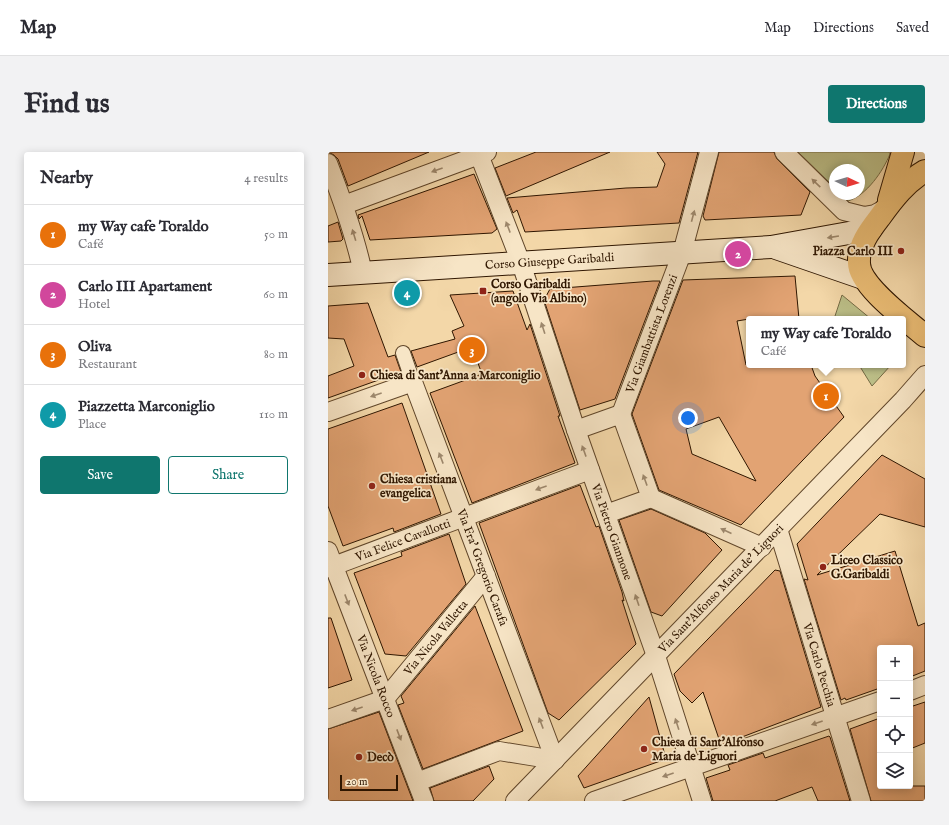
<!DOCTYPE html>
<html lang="en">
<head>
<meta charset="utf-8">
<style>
  body { margin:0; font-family:"IM FELL English",serif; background:#f2f2f3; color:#2b2b33 }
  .controls { position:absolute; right:12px; bottom:12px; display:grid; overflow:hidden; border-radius:4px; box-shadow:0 2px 10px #0003 }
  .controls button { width:36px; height:36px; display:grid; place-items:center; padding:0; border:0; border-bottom:1px solid #e1e1e2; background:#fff; color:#2b2b33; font:20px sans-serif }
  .compass { position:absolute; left:501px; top:12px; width:36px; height:36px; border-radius:50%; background:#fff; box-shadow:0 2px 10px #0003; rotate:94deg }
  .scale { position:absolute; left:12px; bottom:10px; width:58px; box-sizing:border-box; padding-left:4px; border:2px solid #2f1600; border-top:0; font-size:11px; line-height:14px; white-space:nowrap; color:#2f1600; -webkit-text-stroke:3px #f7e5c6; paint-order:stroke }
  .you { position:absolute; left:360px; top:266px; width:14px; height:14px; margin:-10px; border:3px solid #fff; border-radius:50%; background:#1a73e8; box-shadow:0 0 0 6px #1a73e833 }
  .badge { display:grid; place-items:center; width:26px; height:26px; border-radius:50%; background:#0f766e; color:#fff; font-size:13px; font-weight:700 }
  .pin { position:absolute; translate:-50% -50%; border:2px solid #fff; box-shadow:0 1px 4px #0006 }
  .popup { position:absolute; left:418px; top:164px; width:160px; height:52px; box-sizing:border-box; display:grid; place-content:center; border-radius:4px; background:#fff; filter:drop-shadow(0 1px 3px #0005); font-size:13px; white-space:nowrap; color:#7c7c81 }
  .popup b { font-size:15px; color:#2b2b33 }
  .popup::after { content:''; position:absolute; left:50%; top:100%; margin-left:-8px; border:8px solid transparent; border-top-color:#fff }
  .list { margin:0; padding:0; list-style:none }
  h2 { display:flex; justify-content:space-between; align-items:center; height:52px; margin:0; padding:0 16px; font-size:17px }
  h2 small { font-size:13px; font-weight:400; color:#7c7c81 }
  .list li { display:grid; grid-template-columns:26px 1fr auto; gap:12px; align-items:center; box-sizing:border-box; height:60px; padding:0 16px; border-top:1px solid #e1e1e2 }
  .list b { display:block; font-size:15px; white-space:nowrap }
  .list p { margin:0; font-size:13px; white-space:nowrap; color:#7c7c81 }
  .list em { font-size:13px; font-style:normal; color:#7c7c81 }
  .actions { display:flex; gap:8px; padding:12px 16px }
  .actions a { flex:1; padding:9px 0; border:1px solid #0f766e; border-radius:4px; text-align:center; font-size:14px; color:#0f766e }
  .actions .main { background:#0f766e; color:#fff }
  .icon { flex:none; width:22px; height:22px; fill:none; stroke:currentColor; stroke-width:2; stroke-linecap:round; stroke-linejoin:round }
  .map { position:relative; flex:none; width:597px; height:649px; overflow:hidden; border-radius:4px }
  header { display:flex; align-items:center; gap:24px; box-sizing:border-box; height:56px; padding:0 20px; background:#fff; border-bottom:1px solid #e1e1e2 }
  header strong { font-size:19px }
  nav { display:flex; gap:22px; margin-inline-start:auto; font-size:14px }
  .intro { display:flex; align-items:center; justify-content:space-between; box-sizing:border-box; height:96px; padding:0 24px }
  h1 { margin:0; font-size:28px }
  .button { padding:10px 18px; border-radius:4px; background:#0f766e; color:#fff; font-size:14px; font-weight:700 }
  main { display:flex; gap:24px; padding:0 24px }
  aside { flex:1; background:#fff; border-radius:4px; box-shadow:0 2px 10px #0003 }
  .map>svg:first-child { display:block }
  .green { fill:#bbbe87; stroke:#756a44 }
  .building { fill:#e2a373; stroke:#2f1600; fill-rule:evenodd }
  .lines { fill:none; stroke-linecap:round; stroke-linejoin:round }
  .pedestrian-casing { stroke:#60462a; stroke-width:16 }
  .minor-casing { stroke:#60462a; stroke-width:20 }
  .secondary-casing { stroke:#2f1600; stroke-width:24 }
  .primary-casing { stroke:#2f1600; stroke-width:24 }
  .pedestrian { stroke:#f7e5c6; stroke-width:14 }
  .minor { stroke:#f7e5c6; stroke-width:18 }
  .secondary { stroke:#f7e5c6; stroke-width:22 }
  .primary { stroke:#eabc74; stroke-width:22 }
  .oneway { fill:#9d886d }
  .poi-dot { fill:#8f2418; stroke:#f7e5c6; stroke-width:1.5 }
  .labels { text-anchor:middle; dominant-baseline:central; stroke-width:3.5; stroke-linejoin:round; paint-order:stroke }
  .poi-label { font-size:12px; font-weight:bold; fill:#2f1600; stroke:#f7e5c6; text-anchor:start }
  .street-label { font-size:12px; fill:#2f1600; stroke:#f7e5c6 }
</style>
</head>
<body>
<header>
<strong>Map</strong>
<nav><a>Map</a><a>Directions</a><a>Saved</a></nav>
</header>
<div class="intro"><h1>Find us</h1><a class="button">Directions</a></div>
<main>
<aside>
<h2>Nearby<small>4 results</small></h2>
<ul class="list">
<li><span class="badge" style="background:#e8710a">1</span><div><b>my Way cafe Toraldo</b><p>Café</p></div><em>50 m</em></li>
<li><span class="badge" style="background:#d1479c">2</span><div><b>Carlo III Apartament</b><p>Hotel</p></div><em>60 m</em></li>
<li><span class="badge" style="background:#e8710a">3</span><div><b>Oliva</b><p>Restaurant</p></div><em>80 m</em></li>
<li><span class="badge" style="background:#0f9aa8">4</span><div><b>Piazzetta Marconiglio</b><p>Place</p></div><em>110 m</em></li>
</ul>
<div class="actions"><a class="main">Save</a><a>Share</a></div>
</aside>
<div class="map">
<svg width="597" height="649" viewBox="0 0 597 649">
  <rect width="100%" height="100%" fill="#f3d7a8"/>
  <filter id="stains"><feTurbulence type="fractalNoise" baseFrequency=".005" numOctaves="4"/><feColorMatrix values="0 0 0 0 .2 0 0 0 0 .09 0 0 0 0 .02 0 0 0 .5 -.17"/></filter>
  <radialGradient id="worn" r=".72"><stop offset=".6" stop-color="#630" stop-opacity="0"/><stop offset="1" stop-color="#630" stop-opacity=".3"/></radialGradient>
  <!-- green -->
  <g class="green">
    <path d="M 470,0 L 561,0 L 562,2 C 555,19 539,43 520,49 L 513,42 L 531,42 L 531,18 L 507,18 L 507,36 Z"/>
    <polygon points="514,143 543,167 506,167"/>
    <polygon points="531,213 563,213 544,234"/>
  </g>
  <!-- building -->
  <g class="building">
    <polygon points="0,0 101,0 20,34 10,7 6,3"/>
    <polygon points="208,0 282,0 178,44 167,16"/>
    <polygon points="329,0 370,0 351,71 197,80 189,58 185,61 179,46 298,36 329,35 337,12"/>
    <polygon points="391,0 446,0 449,7 482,40 473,63 377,68 375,64"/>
    <polygon points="146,22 169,77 164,81 42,88 34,64 31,67 30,63"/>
    <polygon points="10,70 15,87 13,89 0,90 0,74"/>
    <path d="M 467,124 L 471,167 L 421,167 L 409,169 L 418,213 L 483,213 L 487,224 L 516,265 L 413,373 L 331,338 L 304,262 L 355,128 ZM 391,265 L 428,329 L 364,302 L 358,277 Z"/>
    <polygon points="325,129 332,129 287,247 252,258 216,148 222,137"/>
    <polygon points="185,139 199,178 202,172 232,264 230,264 247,311 144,351 102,241 154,222 144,195 89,215 83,199 127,187 124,179 136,174 122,143"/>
    <polygon points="40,151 60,205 67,203 73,220 0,246 0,224 26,214 16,187 0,186 0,154"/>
    <polygon points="74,251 113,362 66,380 65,376 15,394 0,354 0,277"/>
    <polygon points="554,303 597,327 597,375 552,362 489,423 567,399 590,474 597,471 597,519 582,525 582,496 552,496 552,536 518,548 517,546 513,548 476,427 480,428 469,392"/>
    <polygon points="252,333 268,375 271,374 294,440 296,449 294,448 308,492 231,568 220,561 151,371"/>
    <polygon points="323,357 377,381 394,398 334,464 323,460 291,368"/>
    <polygon points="121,382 138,432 78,504 57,502 26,421 74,404 73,400"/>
    <polygon points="447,418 452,419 493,555 393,593 375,540 364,551 352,539 346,522"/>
    <polygon points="147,454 195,579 95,617 70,553 76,551 73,544"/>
    <polygon points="0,466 3,466 24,528 0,536"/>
    <polygon points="321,545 338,607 256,636 250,624"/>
    <polygon points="597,550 597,591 582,597 582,555"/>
    <polygon points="51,560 85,649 0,649 0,577"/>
    <polygon points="552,566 552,634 597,634 597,649 543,649 522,577"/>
    <polygon points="501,584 502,585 522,649 490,649 484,635 447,649 385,649 378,626 402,618 400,613 435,601 437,606"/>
    <polygon points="161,614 166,627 145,649 106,649 102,636"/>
  </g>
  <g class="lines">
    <defs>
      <polyline id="pedestrian" points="75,201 85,230"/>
      <g id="minor">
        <path id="s1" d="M 150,0 L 193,111 L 248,278 L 328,504 L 374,649"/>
        <polyline points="456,0 516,59 536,64 547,62 560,55"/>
        <path d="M 0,11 C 14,47 27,83 35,121"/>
        <polyline points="16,53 159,0"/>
        <path id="s2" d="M 0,260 L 85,230 L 227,608"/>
        <path id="s3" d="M 293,262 L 354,101 L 381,0"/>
        <polyline points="248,278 293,262 323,346 278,362"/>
        <polyline points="323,346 434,395"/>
        <path id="s4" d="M 450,377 L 533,649"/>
        <path id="s5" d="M 0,399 L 96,649"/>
        <path id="s6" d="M 0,416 L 262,318"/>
        <polyline points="582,539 597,533"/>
        <path id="s7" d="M 0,567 L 57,547 L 158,424"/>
        <polyline points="89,630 171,599 227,608"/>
        <path id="s8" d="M 187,649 L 575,248 L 597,223"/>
        <polyline points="266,649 552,549"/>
      </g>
      <g id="secondary">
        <polyline points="448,96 535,126"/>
        <path id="s9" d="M 0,123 L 443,95 L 543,77"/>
      </g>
      <g id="primary">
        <path d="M 597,19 C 578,30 565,47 552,65 C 542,78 530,93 531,111 C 531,134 580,169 597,184"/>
        <polyline points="561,48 575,0"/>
      </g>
    </defs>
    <!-- pedestrian casing -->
    <use href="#pedestrian" class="pedestrian-casing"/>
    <!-- minor casing -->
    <use href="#minor" class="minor-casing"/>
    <!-- secondary casing -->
    <use href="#secondary" class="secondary-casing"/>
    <!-- primary casing -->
    <use href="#primary" class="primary-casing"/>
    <!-- pedestrian -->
    <use href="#pedestrian" class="pedestrian"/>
    <!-- minor -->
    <use href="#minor" class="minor"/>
    <!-- secondary -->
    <use href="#secondary" class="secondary"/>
    <!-- primary -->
    <use href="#primary" class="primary"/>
  </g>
  <!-- one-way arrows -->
  <defs><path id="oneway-solid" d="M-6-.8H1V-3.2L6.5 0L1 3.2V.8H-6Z"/></defs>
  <g class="oneway">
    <use href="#oneway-solid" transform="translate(109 18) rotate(160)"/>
    <use href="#oneway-solid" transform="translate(488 31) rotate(-136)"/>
    <use href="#oneway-solid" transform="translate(365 64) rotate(-75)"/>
    <use href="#oneway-solid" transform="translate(180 75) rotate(-111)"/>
    <use href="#oneway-solid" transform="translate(26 83) rotate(-107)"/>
    <use href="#oneway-solid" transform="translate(505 85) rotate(171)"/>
    <use href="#oneway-solid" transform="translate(215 176) rotate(-108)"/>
    <use href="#oneway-solid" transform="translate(48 243) rotate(161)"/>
    <use href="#oneway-solid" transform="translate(256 299) rotate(-110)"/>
    <use href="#oneway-solid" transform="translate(113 306) rotate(-111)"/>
    <use href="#oneway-solid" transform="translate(317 328) rotate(-110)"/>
    <use href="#oneway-solid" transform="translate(213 336) rotate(160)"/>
    <use href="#oneway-solid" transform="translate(398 379) rotate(-156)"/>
    <use href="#oneway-solid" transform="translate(19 448) rotate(69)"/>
    <use href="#oneway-solid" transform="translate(309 448) rotate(-109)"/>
    <use href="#oneway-solid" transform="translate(29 557) rotate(161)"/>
    <use href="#oneway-solid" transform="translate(213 571) rotate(-111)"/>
    <use href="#oneway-solid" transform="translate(489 571) rotate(161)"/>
    <use href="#oneway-solid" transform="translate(349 572) rotate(-108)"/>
    <use href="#oneway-solid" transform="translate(71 583) rotate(69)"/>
    <use href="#oneway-solid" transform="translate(340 623) rotate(161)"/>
  </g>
  <!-- markers -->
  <g class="poi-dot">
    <circle cx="573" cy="99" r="4"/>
    <rect x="151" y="135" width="8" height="8" rx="2"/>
    <circle cx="34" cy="223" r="4"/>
    <circle cx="44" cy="334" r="4"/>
    <circle cx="495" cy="415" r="4"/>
    <circle cx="316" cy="597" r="4"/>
    <circle cx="31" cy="605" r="4"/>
  </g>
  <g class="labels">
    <!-- poi labels -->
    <g class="poi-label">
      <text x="565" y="99" text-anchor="end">Piazza Carlo III</text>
      <text x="163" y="132">Corso Garibaldi<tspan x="163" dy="14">(angolo Via Albino)</tspan></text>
      <text x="42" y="223">Chiesa di Sant'Anna a Marconiglio</text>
      <text x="52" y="327">Chiesa cristiana<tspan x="52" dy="14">evangelica</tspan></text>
      <text x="503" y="408">Liceo Classico<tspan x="503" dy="14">G.Garibaldi</tspan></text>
      <text x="324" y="590">Chiesa di Sant'Alfonso<tspan x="324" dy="14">Maria de Liguori</tspan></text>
      <text x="39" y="605">Decò</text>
    </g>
    <!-- street labels -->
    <g class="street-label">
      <text stroke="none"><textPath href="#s9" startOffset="222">Corso Giuseppe Garibaldi</textPath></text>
      <text stroke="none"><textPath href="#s3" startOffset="86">Via Giambattista Lorenzi</textPath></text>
      <text stroke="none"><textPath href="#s1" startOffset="403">Via Pietro Giannone</textPath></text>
      <text stroke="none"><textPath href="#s6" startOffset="80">Via Felice Cavallotti</textPath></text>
      <text stroke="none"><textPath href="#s2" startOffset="288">Via Fra' Gregorio Carafa</textPath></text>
      <text stroke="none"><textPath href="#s8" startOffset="296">Via Sant'Alfonso Maria de' Liguori</textPath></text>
      <text stroke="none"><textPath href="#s7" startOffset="140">Via Nicola Valletta</textPath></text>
      <text stroke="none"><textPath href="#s4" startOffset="142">Via Carlo Pecchia</textPath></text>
      <text stroke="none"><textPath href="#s5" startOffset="134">Via Nicola Rocco</textPath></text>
    </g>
  </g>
  <rect width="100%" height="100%" filter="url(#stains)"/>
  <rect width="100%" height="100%" fill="url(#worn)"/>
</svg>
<div class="controls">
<button>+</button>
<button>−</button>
<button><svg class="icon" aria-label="locate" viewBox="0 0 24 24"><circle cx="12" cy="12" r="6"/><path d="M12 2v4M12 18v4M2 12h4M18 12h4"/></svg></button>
<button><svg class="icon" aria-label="layers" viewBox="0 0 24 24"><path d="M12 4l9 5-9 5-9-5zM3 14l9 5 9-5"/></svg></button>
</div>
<svg class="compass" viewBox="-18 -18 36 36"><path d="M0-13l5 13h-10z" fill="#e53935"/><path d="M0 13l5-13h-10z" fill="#7c7c81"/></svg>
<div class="scale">20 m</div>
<div class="you"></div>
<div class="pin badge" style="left:498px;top:244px;background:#e8710a">1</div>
<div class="popup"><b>my Way cafe Toraldo</b>Café</div>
<div class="pin badge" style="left:410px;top:102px;background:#d1479c">2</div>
<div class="pin badge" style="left:144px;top:198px;background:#e8710a">3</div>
<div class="pin badge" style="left:79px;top:141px;background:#0f9aa8">4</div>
</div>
</main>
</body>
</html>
